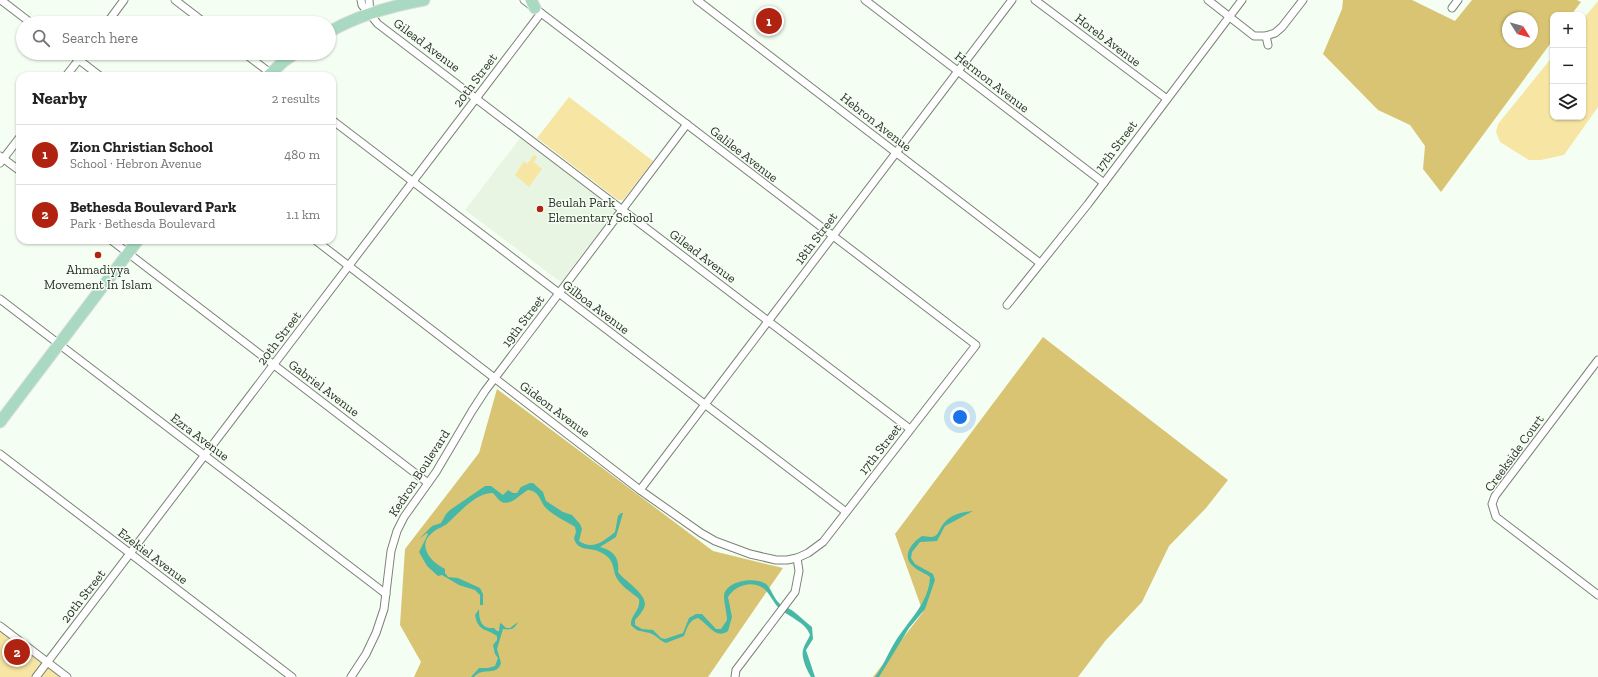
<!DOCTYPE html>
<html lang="en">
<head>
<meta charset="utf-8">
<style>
  body { margin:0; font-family:"Zilla Slab",serif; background:#f6f6f6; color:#222 }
  .controls { position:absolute; right:12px; top:12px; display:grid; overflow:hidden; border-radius:8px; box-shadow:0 1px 3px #0004 }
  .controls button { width:36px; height:36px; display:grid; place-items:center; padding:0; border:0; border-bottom:1px solid #e0e0e0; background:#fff; color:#222; font:20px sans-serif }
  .compass { position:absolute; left:1502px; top:12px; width:36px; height:36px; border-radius:50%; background:#fff; box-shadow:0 1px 3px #0004; rotate:127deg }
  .you { position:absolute; left:960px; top:417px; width:14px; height:14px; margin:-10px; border:3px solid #fff; border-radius:50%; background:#1a73e8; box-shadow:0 0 0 6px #1a73e833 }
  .badge { display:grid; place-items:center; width:26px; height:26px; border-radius:50%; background:#b12311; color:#fff; font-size:13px; font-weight:700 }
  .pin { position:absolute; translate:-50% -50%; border:2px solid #fff; box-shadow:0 1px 4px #0006 }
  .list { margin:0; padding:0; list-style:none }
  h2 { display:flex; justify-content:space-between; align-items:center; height:52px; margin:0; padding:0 16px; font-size:17px }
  h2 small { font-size:13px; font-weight:400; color:#767676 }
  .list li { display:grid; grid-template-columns:26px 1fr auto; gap:12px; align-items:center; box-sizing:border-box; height:60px; padding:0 16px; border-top:1px solid #e0e0e0 }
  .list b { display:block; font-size:15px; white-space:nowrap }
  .list p { margin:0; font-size:13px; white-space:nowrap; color:#767676 }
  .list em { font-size:13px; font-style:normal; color:#767676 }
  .icon { flex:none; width:22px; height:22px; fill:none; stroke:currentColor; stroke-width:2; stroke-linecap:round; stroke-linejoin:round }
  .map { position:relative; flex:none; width:1598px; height:677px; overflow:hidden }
  .search { position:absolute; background:#fff; box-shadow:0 1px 3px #0004; left:16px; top:16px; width:320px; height:44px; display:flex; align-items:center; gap:10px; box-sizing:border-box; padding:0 14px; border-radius:22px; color:#767676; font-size:15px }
  .panel { position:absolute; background:#fff; box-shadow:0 1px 3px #0004; left:16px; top:72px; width:320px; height:172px; border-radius:12px }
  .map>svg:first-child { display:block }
  .built { fill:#e7f5e2 }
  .green { fill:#f7e6a3 }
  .forest { fill:#d9c473; fill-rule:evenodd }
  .water { fill:#47b8a6 }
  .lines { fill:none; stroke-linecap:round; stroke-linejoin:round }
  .street-casing { stroke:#7b8378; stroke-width:9 }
  .primary-casing { stroke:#dddedd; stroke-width:13 }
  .street { stroke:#fff; stroke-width:7 }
  .primary { stroke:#a9dac1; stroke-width:11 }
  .poi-dot { fill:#b12311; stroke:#f5fef2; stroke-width:1.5 }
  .labels { text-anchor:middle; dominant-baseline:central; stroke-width:3; stroke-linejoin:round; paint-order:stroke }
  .street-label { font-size:13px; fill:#2d312c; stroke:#f5fef2 }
  .poi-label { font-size:13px; fill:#2d312c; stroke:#f5fef2; text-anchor:start }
</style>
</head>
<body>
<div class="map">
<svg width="1598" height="677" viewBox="0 0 1598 677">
  <rect width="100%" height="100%" fill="#f5fef2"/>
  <!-- built -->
  <polygon class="built" points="521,137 614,207 615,212 562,281 558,280 465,210"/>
  <!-- green -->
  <g class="green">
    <polygon points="1598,1 1598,107 1564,155 1541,160 1529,160 1500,142 1496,132 1498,124 1553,56 1553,117 1583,117 1583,19"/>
    <polygon points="569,97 653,161 623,200 618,200 537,138"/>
    <polygon points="534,155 537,157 534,162 542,169 529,187 515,175 524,161 527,164"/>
    <polygon points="0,626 66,677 0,677"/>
  </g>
  <!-- forest -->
  <g class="forest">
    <path d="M 1343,0 L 1412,0 L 1455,21 L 1472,0 L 1577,0 L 1581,2 L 1571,15 L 1553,15 L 1553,40 L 1441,192 L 1423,169 L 1425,146 L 1410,125 L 1378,110 L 1323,54 L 1342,9 ZM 1508,18 L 1532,18 L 1532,42 L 1508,42 Z"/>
    <polygon points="1043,337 1228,480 1206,508 1169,546 1142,602 1106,640 1078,677 873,677 923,612 895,534"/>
    <polygon points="497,389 713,551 783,568 708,677 414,677 421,662 400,625 405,549 479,453"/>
  </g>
  <!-- water -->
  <g class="water">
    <path d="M 530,483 L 533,483 L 543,492 L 546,501 L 563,512 L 572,515 L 580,524 L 582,529 L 579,541 C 593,551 605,540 615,532 L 618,516 L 621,513 L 623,513 L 616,537 L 600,547 C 613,550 620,558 618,572 C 624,581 650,595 644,608 C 642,612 638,617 635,620 L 635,625 L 642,629 L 653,630 L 661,638 L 665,639 L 683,633 L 689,618 L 696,614 L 702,614 L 716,629 L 721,629 L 727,620 C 727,613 724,603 724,596 C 725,581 755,576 766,584 C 772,589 773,598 780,604 C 784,607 789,608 793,611 C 800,616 805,622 812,627 L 813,639 L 806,650 L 815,677 L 811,677 C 807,670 801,658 803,650 C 804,645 808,640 810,635 C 806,622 788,617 778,607 C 773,602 769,592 763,588 C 751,580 735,586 728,597 L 732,617 L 728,631 C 716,640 708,624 698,618 C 689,620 687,628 684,636 L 666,643 C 660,641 657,636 652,634 C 643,630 639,634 631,625 C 630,615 641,610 639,599 C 633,593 623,588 618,580 C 611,570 617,560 600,552 C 591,547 577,552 574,538 L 576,532 L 575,527 C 566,521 552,515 545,507 C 539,499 539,491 528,490 C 520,494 509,509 499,500 C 497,498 495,495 493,493 C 477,492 461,511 450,521 C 445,527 437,528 432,533 C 416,546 432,563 445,569 L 445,573 L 448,577 L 458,578 L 480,588 L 483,594 L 483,605 L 480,605 L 480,595 L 475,590 L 459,585 L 442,575 L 438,576 L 427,566 L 419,552 L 428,534 L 427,533 L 419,539 L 432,526 L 441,523 L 446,514 L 450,510 L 485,486 L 491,486 L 503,495 L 508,490 L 513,493 L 517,493 L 521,487 Z"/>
    <path d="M 973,511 L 945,526 L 937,541 L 920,542 L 912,552 L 911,558 L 915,564 L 933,574 L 935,580 L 925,609 L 909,628 L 879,677 L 875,677 C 883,667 888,653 895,642 C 908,621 929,603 930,577 C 925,573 918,571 914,567 C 901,557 911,543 922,536 C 926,536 931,538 935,536 C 939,534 940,527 944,523 C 951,514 963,512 973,511 Z"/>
    <path d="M 479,609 C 479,620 481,629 494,628 L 497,631 L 499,631 L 500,623 L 502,624 L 506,628 L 510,628 L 518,622 C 514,630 510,630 503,629 L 497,649 L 501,663 C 497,677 483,666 474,677 L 471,677 L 479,668 L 488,668 L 495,666 L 498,658 L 495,654 L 493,645 L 497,640 L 497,636 C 486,628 478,632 475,615 Z"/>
  </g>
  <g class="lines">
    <defs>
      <g id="street">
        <polyline points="1,0 31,23"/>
        <polyline points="175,0 205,23"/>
        <polyline points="361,0 362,5 378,24 910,429"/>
        <polyline points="369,0 370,14"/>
        <polyline points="524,0 976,345 823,542 808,553 797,558 799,571 795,592 736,670 735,677"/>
        <polyline points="697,0 1040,263"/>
        <polyline points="865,0 1104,183"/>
        <polyline points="1035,0 1167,99"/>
        <polyline points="1208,0 1254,36 1266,36 1275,33 1282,27 1303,0"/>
        <polyline points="1452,8 1458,0"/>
        <polyline points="107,23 124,0"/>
        <polyline points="1266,36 1268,45"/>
        <polyline points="70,53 100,76"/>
        <polyline points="244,53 273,75"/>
        <polyline points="66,76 84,53"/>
        <polyline points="332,120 846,512"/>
        <polyline points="0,156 20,171"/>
        <polyline points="0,163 20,137"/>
        <polyline points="111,240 428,483"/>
        <polyline points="315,240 640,490 701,533 715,541 750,554 776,560 787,560 797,558"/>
        <polyline points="0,299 386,594"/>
        <polyline points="1007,305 1088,204 1242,0"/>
        <polyline points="1598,360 1495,496 1492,504 1496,517 1598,595"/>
        <polyline points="0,454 292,677"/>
        <polyline points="640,490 1012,0"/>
        <polyline points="0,626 67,677"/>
        <polyline points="36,677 541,13"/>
        <polyline points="351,677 366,654 376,633 384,609 391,551 397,531 404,517 436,472 472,411 485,391 687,124"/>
      </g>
      <g id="primary">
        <polyline points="531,0 535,8"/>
        <path d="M 329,32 C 358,15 391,6 424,0"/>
        <polyline points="268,76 284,61 296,53"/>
        <polyline points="0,422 138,240"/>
      </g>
    </defs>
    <!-- street casing -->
    <use href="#street" class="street-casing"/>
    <!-- primary casing -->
    <use href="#primary" class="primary-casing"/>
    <!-- street -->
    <use href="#street" class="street"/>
    <!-- primary -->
    <use href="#primary" class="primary"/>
  </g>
  <!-- markers -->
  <g class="poi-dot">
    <circle cx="540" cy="209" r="4"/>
    <circle cx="98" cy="255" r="4"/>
  </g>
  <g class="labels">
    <!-- street labels -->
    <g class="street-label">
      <text transform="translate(1108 40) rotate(37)">Horeb Avenue</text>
      <text transform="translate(427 45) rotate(37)">Gilead Avenue</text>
      <text transform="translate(475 80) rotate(-53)">20th Street</text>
      <text transform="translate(992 82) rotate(38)">Hermon Avenue</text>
      <text transform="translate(876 122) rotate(38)">Hebron Avenue</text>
      <text transform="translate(1116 146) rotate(-53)">17th Street</text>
      <text transform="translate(744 154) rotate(38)">Galilee Avenue</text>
      <text transform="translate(816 238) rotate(-53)">18th Street</text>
      <text transform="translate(703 256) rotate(37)">Gilead Avenue</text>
      <text transform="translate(596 307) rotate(37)">Gilboa Avenue</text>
      <text transform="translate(523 321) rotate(-53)">19th Street</text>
      <text transform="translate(279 338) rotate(-53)">20th Street</text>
      <text transform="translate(324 388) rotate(37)">Gabriel Avenue</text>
      <text transform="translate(555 409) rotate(37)">Gideon Avenue</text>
      <text transform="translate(200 437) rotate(37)">Ezra Avenue</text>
      <text transform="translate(880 449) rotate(-52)">17th Street</text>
      <text transform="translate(1514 453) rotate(-54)">Creekside Court</text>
      <text transform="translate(419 473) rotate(-57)">Kedron Boulevard</text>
      <text transform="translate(153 556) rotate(37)">Ezekiel Avenue</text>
      <text transform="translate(83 596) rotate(-52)">20th Street</text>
    </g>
    <!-- poi labels -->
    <g class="poi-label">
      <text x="548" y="202">Beulah Park<tspan x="548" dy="15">Elementary School</tspan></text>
      <text x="98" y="269" text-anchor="middle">Ahmadiyya<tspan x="98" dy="15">Movement In Islam</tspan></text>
    </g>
  </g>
</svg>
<div class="controls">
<button>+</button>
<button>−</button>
<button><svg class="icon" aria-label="layers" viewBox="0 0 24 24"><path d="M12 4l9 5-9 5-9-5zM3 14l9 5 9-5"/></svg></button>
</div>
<svg class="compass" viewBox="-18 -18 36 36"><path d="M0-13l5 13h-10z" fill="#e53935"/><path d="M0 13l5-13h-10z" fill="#767676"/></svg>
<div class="you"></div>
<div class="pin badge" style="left:769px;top:21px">1</div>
<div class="pin badge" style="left:17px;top:652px">2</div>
<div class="search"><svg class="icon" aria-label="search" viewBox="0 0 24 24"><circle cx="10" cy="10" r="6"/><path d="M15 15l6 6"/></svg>Search here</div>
<section class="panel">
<h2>Nearby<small>2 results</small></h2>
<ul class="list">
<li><span class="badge">1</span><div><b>Zion Christian School</b><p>School · Hebron Avenue</p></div><em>480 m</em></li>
<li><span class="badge">2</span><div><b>Bethesda Boulevard Park</b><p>Park · Bethesda Boulevard</p></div><em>1.1 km</em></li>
</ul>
</section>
</div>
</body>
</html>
